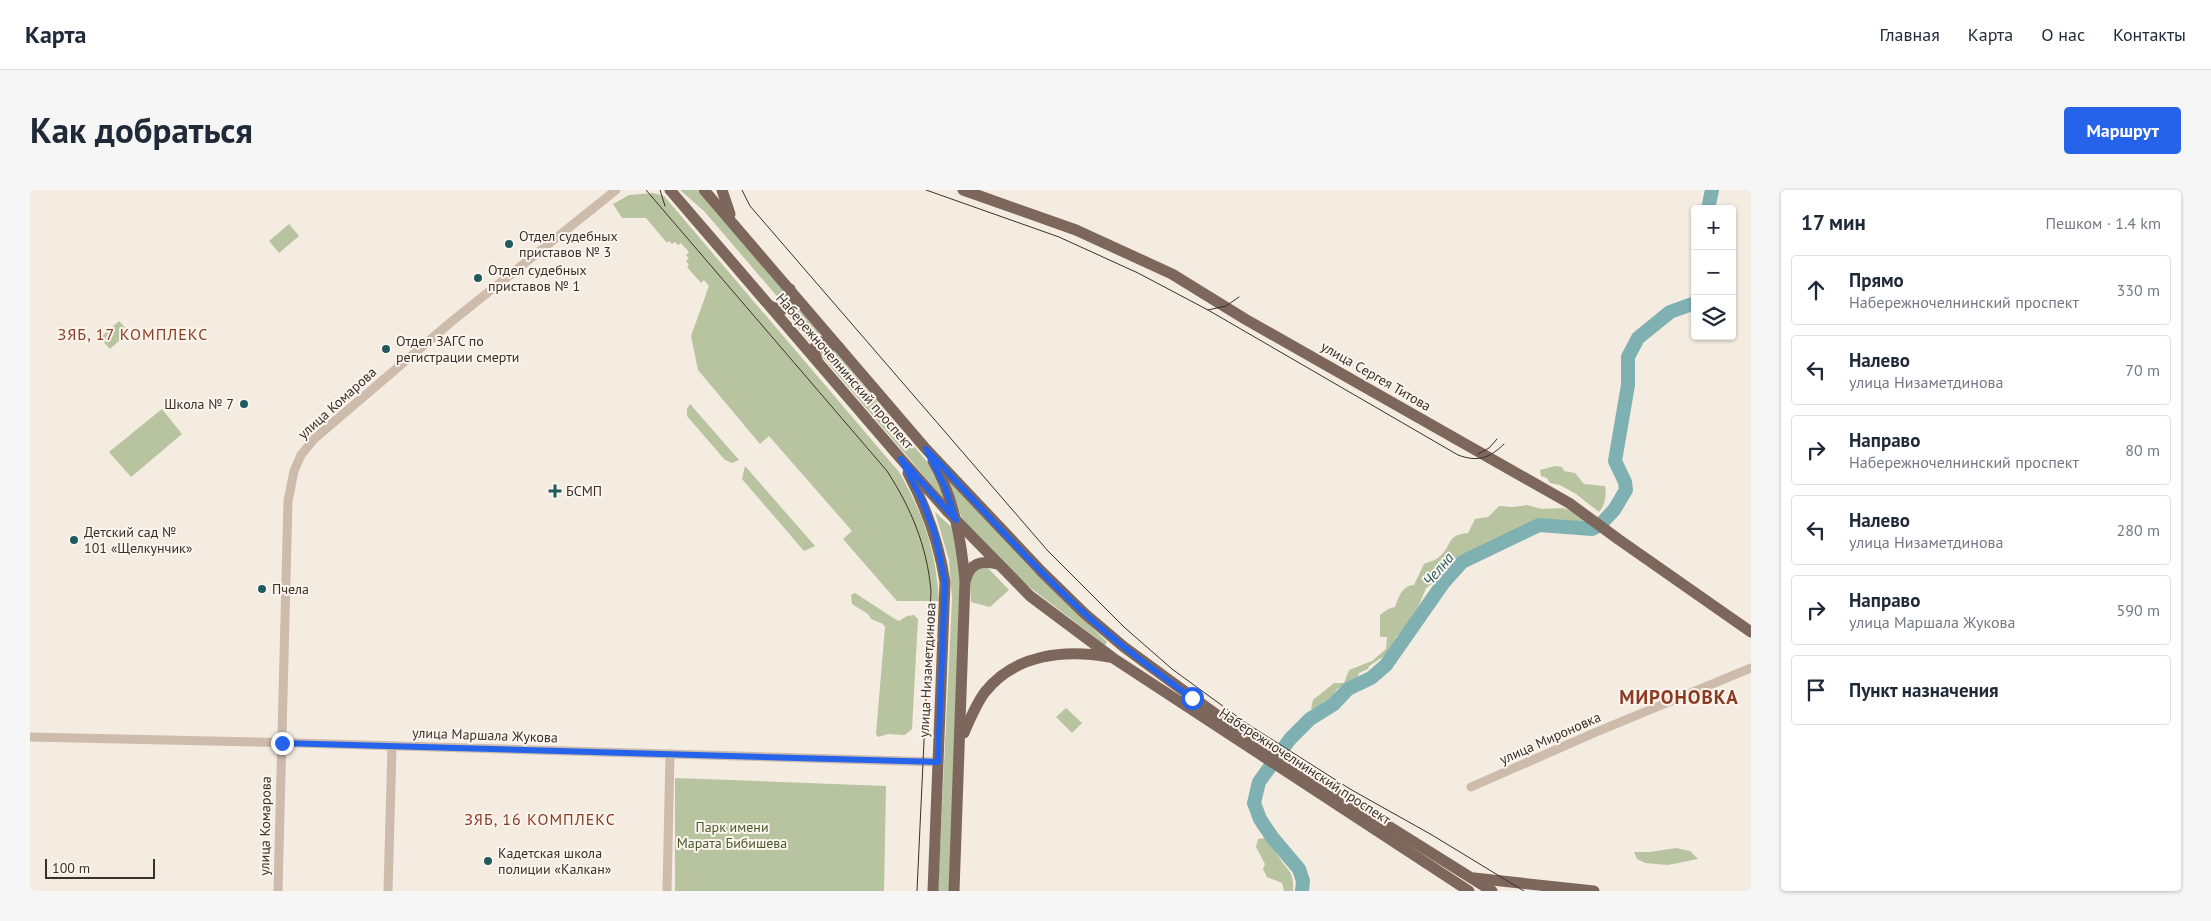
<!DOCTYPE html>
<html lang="ru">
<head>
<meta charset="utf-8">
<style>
  body { margin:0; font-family:"PT Sans",sans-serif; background:#f6f6f7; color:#1f2937 }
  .controls { position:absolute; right:15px; top:15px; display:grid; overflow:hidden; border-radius:5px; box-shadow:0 1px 4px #0004 }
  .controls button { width:45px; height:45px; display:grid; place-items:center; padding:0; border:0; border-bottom:1px solid #e0e1e3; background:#fff; color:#1f2937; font:25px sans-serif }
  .scale { position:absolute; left:15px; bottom:12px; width:110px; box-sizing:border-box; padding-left:5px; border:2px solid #3b302b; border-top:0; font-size:14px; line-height:18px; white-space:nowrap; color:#3b302b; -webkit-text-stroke:4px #fbf5ee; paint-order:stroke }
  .stop { position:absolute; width:15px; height:15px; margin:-11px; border:4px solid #2563eb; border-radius:50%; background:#fff }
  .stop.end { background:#2563eb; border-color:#fff; box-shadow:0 1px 5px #0008 }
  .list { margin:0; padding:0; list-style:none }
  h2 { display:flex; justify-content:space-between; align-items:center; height:65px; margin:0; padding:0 20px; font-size:21px }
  h2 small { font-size:16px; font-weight:400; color:#747a83 }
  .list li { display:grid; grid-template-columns:32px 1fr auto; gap:15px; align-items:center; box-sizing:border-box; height:70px; margin:0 10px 10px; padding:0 10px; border:1px solid #e0e1e3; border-radius:5px }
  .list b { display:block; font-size:19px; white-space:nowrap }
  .list p { margin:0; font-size:16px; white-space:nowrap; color:#747a83 }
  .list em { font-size:16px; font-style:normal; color:#747a83 }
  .icon { flex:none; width:28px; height:28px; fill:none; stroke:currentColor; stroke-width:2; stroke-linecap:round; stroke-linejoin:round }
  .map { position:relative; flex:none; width:1721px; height:701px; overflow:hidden; border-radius:5px }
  header { display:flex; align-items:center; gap:30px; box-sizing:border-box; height:70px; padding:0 25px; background:#fff; border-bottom:1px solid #e0e1e3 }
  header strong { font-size:24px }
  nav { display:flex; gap:28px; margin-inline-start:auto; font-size:18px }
  .intro { display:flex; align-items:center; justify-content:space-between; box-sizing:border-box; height:120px; padding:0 30px }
  h1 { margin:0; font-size:35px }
  .button { padding:12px 22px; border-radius:5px; background:#2563eb; color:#fff; font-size:18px; font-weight:700 }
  main { display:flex; gap:30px; padding:0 30px }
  aside { flex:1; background:#fff; border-radius:5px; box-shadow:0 1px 4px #0004 }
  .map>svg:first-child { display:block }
  .green { fill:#b8c4a0 }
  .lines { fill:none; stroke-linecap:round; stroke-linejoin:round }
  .river { stroke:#7fb0b2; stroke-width:14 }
  .minor { stroke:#cdbbac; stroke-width:9 }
  .major { stroke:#7d675c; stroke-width:11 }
  .tram { stroke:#3b302b; stroke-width:1 }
  .route { stroke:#2563eb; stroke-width:6 }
  .poi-dot { fill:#1f5a5e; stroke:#fbf5ee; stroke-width:2 }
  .labels { text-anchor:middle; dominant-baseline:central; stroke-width:4; stroke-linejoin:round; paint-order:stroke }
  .poi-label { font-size:14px; fill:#3b302b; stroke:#fbf5ee; text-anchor:start }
  .street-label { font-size:14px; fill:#3b302b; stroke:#fbf5ee }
  .park-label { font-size:14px; fill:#4a5a2e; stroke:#fbf5ee }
  .water-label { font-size:15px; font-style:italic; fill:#1f5a5e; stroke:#fbf5ee }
  .quarter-label { font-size:16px; letter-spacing:1px; fill:#8c3b22; stroke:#fbf5ee }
  .district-label { font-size:19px; font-weight:bold; letter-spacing:1px; fill:#8c3b22; stroke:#fbf5ee }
</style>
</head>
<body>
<header>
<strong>Карта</strong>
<nav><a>Главная</a><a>Карта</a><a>О нас</a><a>Контакты</a></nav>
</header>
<div class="intro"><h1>Как добраться</h1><a class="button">Маршрут</a></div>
<main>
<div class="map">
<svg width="1721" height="701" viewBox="0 0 1721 701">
  <rect width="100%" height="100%" fill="#f4ebe1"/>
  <!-- green -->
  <g class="green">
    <polygon points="650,0 667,0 758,106 756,112 751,111 674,21"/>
    <path d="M 623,3 L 634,6 L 869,282 C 894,325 906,361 909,411 L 867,411 L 813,349 L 822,341 L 739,246 L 730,254 L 668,180 L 661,146 L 679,96 L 674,90 L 671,93 L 657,77 L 659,75 L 656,71 L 659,68 L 656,65 L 659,62 L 651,53 L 648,55 L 645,52 L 642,54 L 639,51 L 637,53 L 616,28 L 592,28 L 583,14 L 599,5 Z"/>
    <polygon points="259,34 269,46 249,63 239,51"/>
    <polygon points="764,114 790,143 782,147 780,152 755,122"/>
    <polygon points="89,131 99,142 80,159 70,148"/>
    <polygon points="794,156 801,156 898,273 917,313 790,164"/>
    <polygon points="660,214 709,270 702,273 695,270 657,226 657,219"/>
    <polygon points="132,219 152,244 101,287 79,262"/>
    <polygon points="715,276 785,356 774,361 712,289"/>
    <path d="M 1525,276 L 1532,277 L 1534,281 L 1545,283 L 1554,294 L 1575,296 C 1577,304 1575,316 1569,322 L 1546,304 L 1530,295 L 1520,293 L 1517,288 L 1511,286 L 1510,280 Z"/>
    <polygon points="917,285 1000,378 1077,452 1075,455 994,393 933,332"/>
    <path d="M 1497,315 L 1512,319 L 1533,318 L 1555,326 L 1555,333 L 1509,330 L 1465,350 L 1439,365 L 1432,364 L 1416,375 L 1414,381 L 1407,390 L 1396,398 L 1389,415 L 1372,442 L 1366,447 L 1363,458 L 1356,465 L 1339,476 L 1338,479 L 1329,483 L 1327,490 L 1307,499 L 1301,509 L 1293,512 L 1291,517 L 1281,519 L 1283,510 L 1304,493 L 1314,493 L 1319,480 L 1342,471 L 1356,459 L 1357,447 L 1350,447 L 1350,425 L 1358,419 L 1365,417 C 1369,407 1371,396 1384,395 L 1394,374 C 1398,372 1405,371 1409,367 C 1423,356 1415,345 1438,343 L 1445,329 L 1458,327 L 1469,316 L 1483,317 Z"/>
    <polygon points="905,322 925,340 931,393 920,701 908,701 922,409 919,370"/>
    <polygon points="957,377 979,400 960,417 941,412 940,387 944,379"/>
    <polygon points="825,403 865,429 869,431 877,426 884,425 888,429 882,539 875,545 858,544 848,547 846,544 855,437 853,434 841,429 838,424 822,414 821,405"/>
    <polygon points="1036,518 1052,533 1042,543 1026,527"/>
    <polygon points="645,588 856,596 854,701 645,701"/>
    <path d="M 1235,648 L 1240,648 C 1244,654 1245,662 1249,667 C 1258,682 1264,680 1263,701 L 1254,701 L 1252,693 L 1237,687 L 1233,679 L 1235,674 L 1226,657 L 1228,649 Z"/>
    <polygon points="1646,658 1660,661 1668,669 1638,675 1615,673 1607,669 1604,662 1620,662"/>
  </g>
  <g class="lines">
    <!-- river -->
    <g class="river">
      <polyline points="1678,19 1682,0"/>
      <polyline points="1272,701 1273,691 1269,679 1242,647 1230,629 1224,613 1229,592 1260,549 1280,529 1304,514 1318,499 1341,488 1356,475 1414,392 1432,372 1509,335 1562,339 1570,335 1584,320 1596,300 1595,292 1585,271 1598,195 1598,167 1608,148 1640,122 1665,113"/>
    </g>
    <!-- minor -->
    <g class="minor">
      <polyline points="0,547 267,553 908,572"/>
      <polyline points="1441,597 1564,543 1721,478"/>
      <polyline points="248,701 258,311 264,281 271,265 284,249 421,132 586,0"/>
      <polyline points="358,701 362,556"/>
      <polyline points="637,701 640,564"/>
    </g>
    <!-- major -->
    <g class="major">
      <polyline points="640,0 871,269 918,322 1000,406 1083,468 1439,701"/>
      <polyline points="674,0 896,259 1011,381 1055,424 1094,457 1221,550 1462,701"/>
      <polyline points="692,0 700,24"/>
      <polyline points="933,0 1046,40 1142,84 1215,129 1539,313 1588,349 1721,442"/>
      <path d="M 740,116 C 757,124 763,117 760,99"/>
      <path d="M 787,170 C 784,162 782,157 790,152 L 797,152 L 809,157"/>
      <path d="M 903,271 C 924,308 931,349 935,391 L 924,701"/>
      <path d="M 878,283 C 897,319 909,353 915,392 L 903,701"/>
      <path d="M 936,389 C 940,373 952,370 967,374"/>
      <path d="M 934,543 C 940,529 946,514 955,502 C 985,464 1035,459 1079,467"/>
      <polyline points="1444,688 1564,701"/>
    </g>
    <!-- tram -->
    <g class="tram">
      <path d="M 616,0 L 857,281 C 881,318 897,356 901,401 L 887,701"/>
      <polyline points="630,0 635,16"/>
      <polyline points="712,0 720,16 1018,361 1094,437 1142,479 1216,533 1320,599 1402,645 1494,701"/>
      <path d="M 896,0 L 1029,47 L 1108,83 L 1178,120 L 1428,265 C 1447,272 1459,269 1474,254"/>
      <polyline points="1178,120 1196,116 1209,107"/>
      <polyline points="1448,264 1459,258 1467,249"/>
    </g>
  </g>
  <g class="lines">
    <!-- route -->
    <path class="route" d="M 252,553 L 908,572 L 915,392 L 905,344 L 893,312 L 871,269 L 926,330 L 915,297 L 896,259 C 948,314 998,372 1054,423 C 1088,454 1125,481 1162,508"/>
  </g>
  <!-- markers -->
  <g class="poi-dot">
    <circle cx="479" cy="54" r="5"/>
    <circle cx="448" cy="88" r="5"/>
    <circle cx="356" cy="159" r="5"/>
    <circle cx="214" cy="214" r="5"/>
    <path d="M522.5 293.5h5v5h5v5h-5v5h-5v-5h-5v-5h5z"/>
    <circle cx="44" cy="350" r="5"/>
    <circle cx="232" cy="399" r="5"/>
    <circle cx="458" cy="671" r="5"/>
  </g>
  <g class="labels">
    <!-- poi labels -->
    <g class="poi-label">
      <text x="489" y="46">Отдел судебных<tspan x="489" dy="16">приставов № 3</tspan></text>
      <text x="458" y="80">Отдел судебных<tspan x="458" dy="16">приставов № 1</tspan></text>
      <text x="366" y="151">Отдел ЗАГС по<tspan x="366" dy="16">регистрации смерти</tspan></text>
      <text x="204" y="214" text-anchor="end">Школа № 7</text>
      <text x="536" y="301">БСМП</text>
      <text x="54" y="342">Детский сад №<tspan x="54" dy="16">101 «Щелкунчик»</tspan></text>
      <text x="242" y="399">Пчела</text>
      <text x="468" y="663">Кадетская школа<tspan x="468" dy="16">полиции «Калкан»</tspan></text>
    </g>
    <!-- street labels -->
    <g class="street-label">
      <text transform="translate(815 181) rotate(49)">Набережночелнинский проспект</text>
      <text transform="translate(1346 186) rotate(30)">улица Сергея Титова</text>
      <text transform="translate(307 213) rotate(-42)">улица Комарова</text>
      <text transform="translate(897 480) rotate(-87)">улица Низаметдинова</text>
      <text transform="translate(455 545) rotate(2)">улица Маршала Жукова</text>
      <text transform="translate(1520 548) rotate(-24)">улица Мироновка</text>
      <text transform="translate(1275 576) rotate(33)">Набережночелнинский проспект</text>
      <text transform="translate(235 636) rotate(-89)">улица Комарова</text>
    </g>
    <!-- park labels -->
    <g class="park-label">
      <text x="702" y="637">Парк имени<tspan x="702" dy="16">Марата Бибишева</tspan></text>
    </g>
    <!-- water labels -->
    <g class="water-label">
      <text transform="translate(1408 379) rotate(-50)">Челна</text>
    </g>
    <!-- quarter labels -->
    <g class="quarter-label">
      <text x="103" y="144">ЗЯБ, 17 КОМПЛЕКС</text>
      <text x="510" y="629">ЗЯБ, 16 КОМПЛЕКС</text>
    </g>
    <!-- district labels -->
    <g class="district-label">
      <text x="1649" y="507">МИРОНОВКА</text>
    </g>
  </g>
</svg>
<div class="controls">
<button>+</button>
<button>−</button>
<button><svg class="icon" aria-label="layers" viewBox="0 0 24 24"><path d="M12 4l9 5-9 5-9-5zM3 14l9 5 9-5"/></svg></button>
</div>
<div class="scale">100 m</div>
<div class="stop" style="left:1162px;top:508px"></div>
<div class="stop end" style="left:252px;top:553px"></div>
</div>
<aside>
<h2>17 мин<small>Пешком · 1.4 km</small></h2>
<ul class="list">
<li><svg class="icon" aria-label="ahead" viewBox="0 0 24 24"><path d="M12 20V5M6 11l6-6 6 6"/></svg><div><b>Прямо</b><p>Набережночелнинский проспект</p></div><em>330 m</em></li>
<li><svg class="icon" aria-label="left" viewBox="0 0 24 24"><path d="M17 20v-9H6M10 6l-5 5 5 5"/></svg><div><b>Налево</b><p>улица Низаметдинова</p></div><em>70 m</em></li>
<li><svg class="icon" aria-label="right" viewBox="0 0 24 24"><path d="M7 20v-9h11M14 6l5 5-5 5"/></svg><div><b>Направо</b><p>Набережночелнинский проспект</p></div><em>80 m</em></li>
<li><svg class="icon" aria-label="left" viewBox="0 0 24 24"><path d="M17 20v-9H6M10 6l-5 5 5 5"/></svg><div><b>Налево</b><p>улица Низаметдинова</p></div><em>280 m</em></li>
<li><svg class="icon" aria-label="right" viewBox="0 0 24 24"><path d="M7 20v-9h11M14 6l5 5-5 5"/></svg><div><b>Направо</b><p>улица Маршала Жукова</p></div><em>590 m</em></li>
<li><svg class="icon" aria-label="arrive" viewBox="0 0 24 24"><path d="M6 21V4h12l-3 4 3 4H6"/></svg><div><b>Пункт назначения</b></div></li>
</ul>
</aside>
</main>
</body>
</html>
